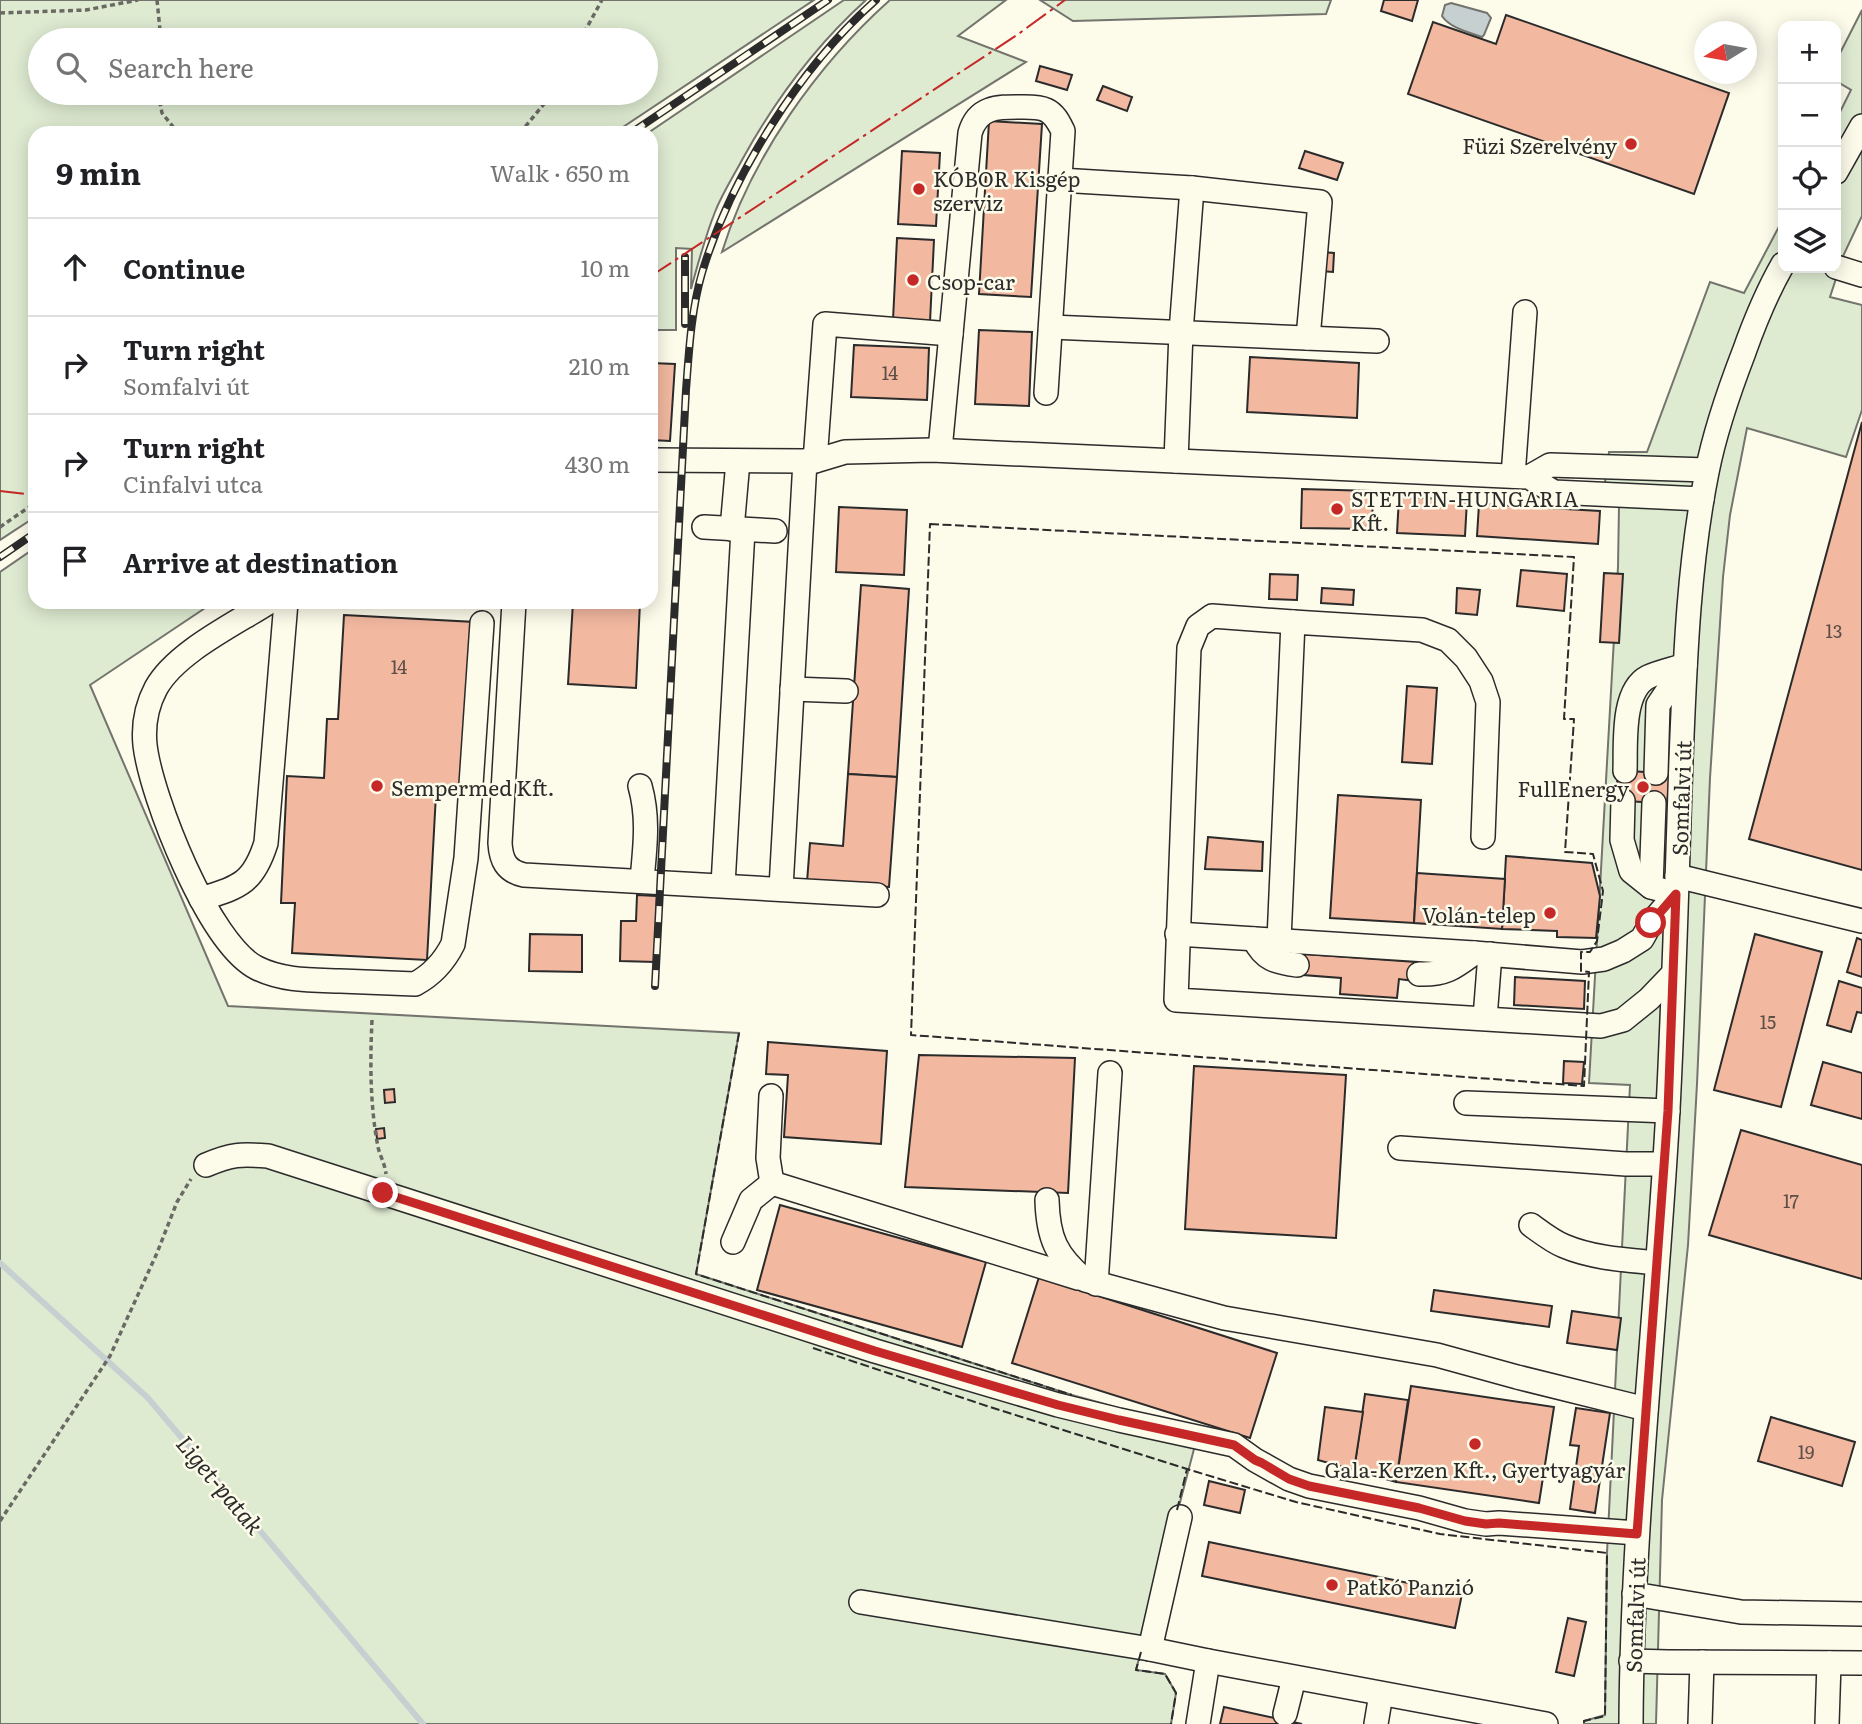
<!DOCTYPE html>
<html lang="en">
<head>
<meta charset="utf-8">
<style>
  body { margin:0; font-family:Literata,serif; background:#f6f6f6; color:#202124 }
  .controls { position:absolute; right:21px; top:21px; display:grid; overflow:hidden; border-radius:14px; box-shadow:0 4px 18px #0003 }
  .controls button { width:63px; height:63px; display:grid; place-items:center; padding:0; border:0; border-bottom:2px solid #e0e0e0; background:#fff; color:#202124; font:35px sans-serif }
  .compass { position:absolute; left:1694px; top:21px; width:63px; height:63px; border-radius:50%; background:#fff; box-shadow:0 4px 18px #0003; rotate:259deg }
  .stop { position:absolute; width:21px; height:21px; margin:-16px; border:5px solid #c62828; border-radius:50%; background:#fff }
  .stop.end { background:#c62828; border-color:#fff; box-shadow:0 2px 7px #0008 }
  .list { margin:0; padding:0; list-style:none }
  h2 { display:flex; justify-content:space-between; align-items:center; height:91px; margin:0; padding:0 28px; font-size:30px }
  h2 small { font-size:23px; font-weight:400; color:#757577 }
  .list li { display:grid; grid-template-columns:46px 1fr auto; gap:21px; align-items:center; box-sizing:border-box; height:98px; padding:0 28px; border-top:2px solid #e0e0e0 }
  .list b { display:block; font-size:26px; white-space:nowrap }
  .list p { margin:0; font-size:23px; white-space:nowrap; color:#757577 }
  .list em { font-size:23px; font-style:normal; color:#757577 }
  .icon { flex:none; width:38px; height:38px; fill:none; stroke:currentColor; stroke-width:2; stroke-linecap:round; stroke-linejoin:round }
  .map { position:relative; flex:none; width:1862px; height:1724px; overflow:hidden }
  .search { position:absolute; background:#fff; box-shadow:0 4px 18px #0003; left:28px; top:28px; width:630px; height:77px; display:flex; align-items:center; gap:18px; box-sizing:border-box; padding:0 24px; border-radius:38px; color:#757577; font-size:26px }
  .panel { position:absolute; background:#fff; box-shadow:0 4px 18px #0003; left:28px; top:126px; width:630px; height:483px; border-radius:21px }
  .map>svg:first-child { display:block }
  .green { fill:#deebd1; stroke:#74746e; stroke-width:2; fill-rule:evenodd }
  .water { fill:#c7d0d0; stroke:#74746e; stroke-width:2 }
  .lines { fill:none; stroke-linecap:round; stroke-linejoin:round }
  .stream { stroke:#c7d0d0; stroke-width:6 }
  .building { fill:#f2b8a0; stroke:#2b2b2b; stroke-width:2 }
  .minor-casing { stroke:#2b2b2b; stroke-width:26 }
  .path { stroke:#6a6964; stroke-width:3.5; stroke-dasharray:5 3.5; stroke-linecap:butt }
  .minor { stroke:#fdfbea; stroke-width:23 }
  .rail-casing { stroke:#2b2b2b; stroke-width:8 }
  .rail { stroke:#fdfbea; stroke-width:5; stroke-dasharray:16; stroke-linecap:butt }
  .fence { stroke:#2b2b2b; stroke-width:2; stroke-dasharray:9 3.5; stroke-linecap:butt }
  .power { stroke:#c62828; stroke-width:2; stroke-dasharray:24 5 3.5 5; stroke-linecap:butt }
  .route { stroke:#c62828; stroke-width:9 }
  .poi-dot { fill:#c62828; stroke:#fdfbea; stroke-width:2.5 }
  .labels { text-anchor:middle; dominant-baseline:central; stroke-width:5; stroke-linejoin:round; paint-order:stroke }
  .number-label { font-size:18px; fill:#5d4e48 }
  .poi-label { font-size:21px; fill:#2b2b2b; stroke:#fdfbea; text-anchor:start }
  .street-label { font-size:21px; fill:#2b2b2b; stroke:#fdfbea }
  .water-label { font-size:23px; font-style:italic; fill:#2b2b2b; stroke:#fdfbea }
</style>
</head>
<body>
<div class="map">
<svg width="1862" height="1724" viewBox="0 0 1862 1724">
  <rect width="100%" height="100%" fill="#fdfbea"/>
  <!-- green -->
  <g class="green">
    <path d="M 0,0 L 814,0 L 614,133 L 35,133 L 35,517 L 0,540 ZM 646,40 L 646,93 L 40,93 L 40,40 Z"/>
    <path d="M 844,0 L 866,0 C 815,46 775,100 742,160 C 733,177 722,194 715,212 C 705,237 698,263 691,289 L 692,249 L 676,248 L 676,330 L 651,330 L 651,133 L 648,133 Z"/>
    <path d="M 890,0 L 1006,0 L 958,36 L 1026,62 L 722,252 C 751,158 817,65 890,0 Z"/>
    <polygon points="1040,0 1331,0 1326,14 1073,21"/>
    <polygon points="1862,10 1862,216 1844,254 1830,297 1862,305 1862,410 1846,457 1747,428 1730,515 1723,577 1710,778 1697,1084 1688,1245 1662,1500 1656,1724 1584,1724 1584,1721 1605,1715 1607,1553 1630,1085 1589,1083 1618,567 1619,506 1602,505 1609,452 1647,452 1710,282 1744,293 1783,219 1783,268 1836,268 1836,120 1851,90 1836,81 1836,61"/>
    <polygon points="35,548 35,602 214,602 90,685 228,1006 739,1033 696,1274 1072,1395 1199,1430 1136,1670 1165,1674 1176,1693 1171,1724 0,1724 0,572"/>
  </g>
  <!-- water -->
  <path class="water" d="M 1451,3 L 1487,13 L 1491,18 L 1484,35 L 1482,37 C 1468,32 1450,28 1442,16 L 1445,5 Z"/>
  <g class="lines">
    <!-- stream -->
    <polyline class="stream" points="0,1263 148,1398 423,1724"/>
  </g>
  <!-- building -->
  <g class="building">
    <polygon points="1384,0 1418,0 1412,21 1381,11"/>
    <polygon points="1506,15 1729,93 1694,194 1408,94 1433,22 1496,44"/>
    <polygon points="1040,66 1072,75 1067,90 1036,81"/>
    <polygon points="1103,86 1132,97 1127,111 1097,100"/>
    <polygon points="989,121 1042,124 1031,297 979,294"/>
    <polygon points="902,151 940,153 936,226 898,224"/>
    <polygon points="1305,151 1343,163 1337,180 1299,168"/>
    <polygon points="897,238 934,240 930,322 893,320"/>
    <polygon points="1322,252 1334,253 1333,272 1321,271"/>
    <polygon points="979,330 1032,332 1029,406 975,404"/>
    <polygon points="854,345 929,348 927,400 851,397"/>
    <polygon points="1250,357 1359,363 1357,418 1247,412"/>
    <polygon points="651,363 675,364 670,441 651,440"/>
    <polygon points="1862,422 1862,870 1749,839"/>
    <polygon points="1302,489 1373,491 1372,529 1301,528"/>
    <polygon points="1399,497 1467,500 1465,536 1397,533"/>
    <polygon points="1479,504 1600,511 1598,544 1477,536"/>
    <polygon points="839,507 907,510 904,575 836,572"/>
    <polygon points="1521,570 1567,574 1564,611 1517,606"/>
    <polygon points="1604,573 1623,574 1619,643 1600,642"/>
    <polygon points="1270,574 1298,575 1297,600 1269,599"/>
    <polygon points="861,585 909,589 897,777 848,774"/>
    <polygon points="1322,588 1354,590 1353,605 1321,603"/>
    <polygon points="1457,588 1480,590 1477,615 1456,613"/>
    <polygon points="573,602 640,602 636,688 568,684"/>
    <polygon points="344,615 475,622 466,796 436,794 427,960 292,953 295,903 281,903 287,776 324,778 327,719 338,719"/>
    <polygon points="1407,686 1437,688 1432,764 1402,762"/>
    <polygon points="1618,770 1670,774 1667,804 1616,800"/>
    <polygon points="848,774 897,777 889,887 807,882 810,843 843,846"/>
    <polygon points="1338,795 1421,800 1414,923 1330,918"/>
    <polygon points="1208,837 1263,842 1262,871 1205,869"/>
    <polygon points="1506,856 1592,863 1600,896 1596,938 1557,937 1557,931 1502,929"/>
    <polygon points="1417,873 1505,879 1502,929 1414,923"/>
    <polygon points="637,895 657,896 655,962 620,961 621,921 636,921"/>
    <polygon points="530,934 582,935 582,972 529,971"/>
    <polygon points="1755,934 1822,952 1781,1107 1714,1090"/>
    <polygon points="1857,938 1862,940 1862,977 1847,972"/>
    <polygon points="1305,954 1416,962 1415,981 1399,979 1397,998 1340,994 1341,978 1303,975"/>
    <polygon points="1515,977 1585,981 1584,1009 1514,1005"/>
    <polygon points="1839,981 1862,988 1862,1013 1857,1012 1851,1032 1827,1025"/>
    <polygon points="768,1042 887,1051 881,1144 784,1137 788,1075 766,1074"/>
    <polygon points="919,1055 1075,1058 1068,1193 905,1187"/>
    <polygon points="1564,1061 1584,1062 1582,1084 1563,1083"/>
    <polygon points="1823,1062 1862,1073 1862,1119 1811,1105"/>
    <polygon points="1194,1066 1346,1075 1336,1238 1185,1229"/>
    <polygon points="394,1089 395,1102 385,1103 384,1090"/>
    <polygon points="384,1128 385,1138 377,1139 376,1129"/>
    <polygon points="1741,1130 1862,1165 1862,1279 1709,1235"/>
    <polygon points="780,1205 986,1262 962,1347 757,1290"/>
    <polygon points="1039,1277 1277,1353 1250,1438 1012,1363"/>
    <polygon points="1434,1290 1552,1306 1549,1327 1431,1311"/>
    <polygon points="1572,1311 1621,1318 1617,1350 1567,1343"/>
    <polygon points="1411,1386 1554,1407 1539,1503 1396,1482"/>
    <polygon points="1365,1394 1408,1400 1396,1482 1354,1470"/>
    <polygon points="1325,1407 1363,1412 1354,1470 1318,1460"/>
    <polygon points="1576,1408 1610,1413 1595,1513 1570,1509 1579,1446 1570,1445"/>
    <polygon points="1771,1417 1855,1442 1842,1486 1758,1461"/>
    <polygon points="1209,1481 1245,1490 1240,1513 1204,1505"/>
    <polygon points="1209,1542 1462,1594 1455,1628 1202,1576"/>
    <polygon points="1568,1618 1586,1622 1574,1676 1556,1672"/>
    <polygon points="1224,1707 1302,1724 1220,1724"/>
  </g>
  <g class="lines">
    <defs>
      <g id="minor">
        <polyline points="1836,172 1862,126"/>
        <polyline points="1060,180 1192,188 1320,202 1308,338"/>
        <polyline points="1836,267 1862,275"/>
        <polyline points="1051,327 1377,341"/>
        <path d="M 940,450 L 970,133 C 978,105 1000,107 1024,107 C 1031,107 1040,107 1046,110 C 1055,114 1059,123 1063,131 L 1046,393"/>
        <polyline points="651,460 805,461 815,461 845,452 932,450 1529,477 1554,492 1702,499"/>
        <polyline points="815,461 825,324 951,334"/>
        <polyline points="1176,461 1181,332 1192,188"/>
        <polyline points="1513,476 1525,312"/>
        <polyline points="1529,477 1550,465 1707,470"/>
        <polyline points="704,527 775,531"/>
        <polyline points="732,529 738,461"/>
        <path d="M 269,602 C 235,624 176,652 156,688 C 147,705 143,725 145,745 C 151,797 209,944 257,968 C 283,981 312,980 340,981 C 365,982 390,983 415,984 C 432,975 444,962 453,944 L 466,858 L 482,623"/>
        <path d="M 514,602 L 500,843 C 501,860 506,871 524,875 L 877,895"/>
        <polyline points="1293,622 1212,616 1198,626 1189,648 1176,1000 1601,1026 1623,1020 1649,999 1673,974"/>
        <polyline points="792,689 846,691"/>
        <path d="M 1625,771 C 1626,745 1621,691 1648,677 C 1659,672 1673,669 1685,665"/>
        <polyline points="1656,773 1658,705 1685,665"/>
        <path d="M 640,786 C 649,818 645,847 642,880"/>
        <polyline points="1623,801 1622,840 1631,871 1651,887"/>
        <polyline points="1654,803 1651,887 1676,894"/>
        <polyline points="1677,876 1862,921"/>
        <polyline points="723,885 743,530"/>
        <polyline points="781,888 805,461"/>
        <path d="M 201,899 C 239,887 253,884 266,843 L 286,602"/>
        <polyline points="1177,934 1474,953 1582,962 1604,959 1623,951 1642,939 1651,923 1676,894"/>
        <path d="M 1254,939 C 1264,960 1276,962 1297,965"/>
        <polyline points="1279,940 1293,622 1422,630 1448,640 1466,658 1481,681 1488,702 1483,837"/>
        <path d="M 1419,974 C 1445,975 1454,968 1474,953"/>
        <polyline points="1485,1018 1490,954"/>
        <polyline points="771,1096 768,1158 772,1183"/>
        <polyline points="1466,1103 1668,1111"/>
        <polyline points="1400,1148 1626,1164 1664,1164"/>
        <path d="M 206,1165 C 232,1154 240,1154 268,1156 L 875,1351 L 1058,1405 L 1119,1420 L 1234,1445 L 1255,1460 L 1289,1479 L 1309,1486 L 1419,1508 L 1465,1521 L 1486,1524 L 1499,1523 L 1637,1533"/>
        <path d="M 1047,1200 C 1048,1238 1056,1256 1085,1280 L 1224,1318 L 1437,1355 L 1517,1377 L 1646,1409"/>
        <path d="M 1531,1225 C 1542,1233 1552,1241 1564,1246 C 1592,1258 1626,1260 1657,1263"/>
        <polyline points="733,1242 751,1200 772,1183 1078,1278"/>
        <polyline points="1096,1284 1110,1073"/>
        <polyline points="1180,1517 1150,1649 1208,1661 1546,1724"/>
        <polyline points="1634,1594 1741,1612 1862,1614"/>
        <polyline points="861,1602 1150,1649"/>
        <polyline points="1631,1661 1668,1662 1862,1663"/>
        <polyline points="1285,1714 1294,1678"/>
        <polyline points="1198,1724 1208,1661"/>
        <polyline points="1376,1724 1381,1694"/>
        <path d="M 1631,1724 C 1632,1518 1657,1314 1668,1109 C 1674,993 1677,876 1681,760 C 1685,664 1688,567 1707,472 C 1715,431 1729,391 1744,352 C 1755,321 1767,292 1783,264"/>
        <polyline points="1700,1724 1702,1662"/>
        <polyline points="1827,1724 1829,1663"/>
      </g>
    </defs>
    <!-- minor casing -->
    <use href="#minor" class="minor-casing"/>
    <!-- path -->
    <g class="path">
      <polyline points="157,0 161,40"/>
      <polyline points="0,13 86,10 138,0"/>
      <polyline points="580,40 602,0"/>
      <polyline points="158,93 162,113 178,133"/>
      <polyline points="520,133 553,93"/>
      <polyline points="0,527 35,503"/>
      <path d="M 372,1020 C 370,1062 370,1106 378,1147 C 380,1156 385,1164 386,1174"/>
      <polyline points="0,1521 110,1356 157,1253 177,1202 191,1179"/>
    </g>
    <!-- minor -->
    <use href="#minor" class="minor"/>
    <defs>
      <g id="rail">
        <polyline points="631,133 828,0"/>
        <polyline points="685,324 685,257"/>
        <polyline points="0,557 35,533"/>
        <path d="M 655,986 L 686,390 C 689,351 691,311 702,273 C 731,176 800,67 876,0"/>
      </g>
    </defs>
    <!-- rail casing -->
    <use href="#rail" class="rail-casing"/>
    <!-- rail -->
    <use href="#rail" class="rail"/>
    <!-- fence -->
    <g class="fence">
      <polygon points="930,524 1574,557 1564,719 1574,719 1565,852 1593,854 1603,891 1597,941 1590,952 1581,952 1581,971 1589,972 1584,1086 911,1035"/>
      <polyline points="739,1033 696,1274 1072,1395"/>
      <polyline points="813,1348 990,1407 1187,1469 1296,1502 1440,1534 1607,1553 1605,1716 1584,1721 1584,1724"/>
      <polyline points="1177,1510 1187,1469"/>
      <polyline points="1141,1652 1136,1670 1165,1674 1176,1693 1171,1724"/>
    </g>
    <!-- power -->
    <g class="power">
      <polyline points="651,276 1017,35 1065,0"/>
      <polyline points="0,491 35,495"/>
    </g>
  </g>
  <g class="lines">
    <!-- route -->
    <polyline class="route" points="383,1193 875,1351 1058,1405 1119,1420 1234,1445 1255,1460 1262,1463 1289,1479 1309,1486 1419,1508 1465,1521 1486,1524 1499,1523 1637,1534 1668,1111 1676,894 1651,923"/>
  </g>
  <!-- markers -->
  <g class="poi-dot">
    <circle cx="1631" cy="144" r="7"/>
    <circle cx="919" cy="189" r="7"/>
    <circle cx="913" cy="280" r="7"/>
    <circle cx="1337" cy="509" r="7"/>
    <circle cx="377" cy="786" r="7"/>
    <circle cx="1643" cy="787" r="7"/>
    <circle cx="1550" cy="913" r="7"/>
    <circle cx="1475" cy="1444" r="7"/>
    <circle cx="1332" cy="1585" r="7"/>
  </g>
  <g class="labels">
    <!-- number labels -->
    <g class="number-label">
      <text x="890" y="372">14</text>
      <text x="1834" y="630">13</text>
      <text x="399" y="666">14</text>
      <text x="1768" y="1021">15</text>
      <text x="1791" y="1200">17</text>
      <text x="1806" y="1451">19</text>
    </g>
    <!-- poi labels -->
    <g class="poi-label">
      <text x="1617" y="144" text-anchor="end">Füzi Szerelvény</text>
      <text x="933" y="177">KÓBOR Kisgép<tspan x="933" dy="24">szerviz</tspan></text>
      <text x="927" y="280">Csop-car</text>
      <text x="1351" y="497">STETTIN-HUNGARIA<tspan x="1351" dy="24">Kft.</tspan></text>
      <text x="391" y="786">Sempermed Kft.</text>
      <text x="1629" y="787" text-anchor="end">FullEnergy</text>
      <text x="1536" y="913" text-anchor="end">Volán-telep</text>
      <text x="1475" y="1468" text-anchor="middle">Gala-Kerzen Kft., Gyertyagyár</text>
      <text x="1346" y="1585">Patkó Panzió</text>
    </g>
    <!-- street labels -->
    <g class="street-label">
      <text transform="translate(1680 798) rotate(-88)">Somfalvi út</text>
      <text transform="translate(1634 1615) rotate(-88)">Somfalvi út</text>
    </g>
    <!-- water labels -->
    <g class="water-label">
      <text transform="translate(221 1484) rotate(50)">Liget-patak</text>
    </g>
  </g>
</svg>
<div class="controls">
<button>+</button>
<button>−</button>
<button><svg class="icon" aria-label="locate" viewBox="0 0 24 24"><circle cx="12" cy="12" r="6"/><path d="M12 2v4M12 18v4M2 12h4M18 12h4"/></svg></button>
<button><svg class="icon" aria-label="layers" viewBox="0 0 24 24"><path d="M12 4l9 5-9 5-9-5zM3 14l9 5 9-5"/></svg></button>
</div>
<svg class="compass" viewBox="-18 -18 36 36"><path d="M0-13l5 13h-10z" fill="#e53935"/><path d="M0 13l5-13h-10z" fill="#757577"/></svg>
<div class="stop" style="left:1651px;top:923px"></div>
<div class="stop end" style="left:383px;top:1193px"></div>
<div class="search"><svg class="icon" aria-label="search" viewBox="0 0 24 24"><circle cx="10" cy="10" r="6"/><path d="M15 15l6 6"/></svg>Search here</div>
<section class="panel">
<h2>9 min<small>Walk · 650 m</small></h2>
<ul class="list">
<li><svg class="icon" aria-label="ahead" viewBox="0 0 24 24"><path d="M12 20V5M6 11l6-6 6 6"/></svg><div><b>Continue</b></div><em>10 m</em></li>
<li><svg class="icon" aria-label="right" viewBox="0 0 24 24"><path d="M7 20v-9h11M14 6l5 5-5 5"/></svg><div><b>Turn right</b><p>Somfalvi út</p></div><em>210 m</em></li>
<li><svg class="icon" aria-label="right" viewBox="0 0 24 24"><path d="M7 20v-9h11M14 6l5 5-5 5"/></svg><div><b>Turn right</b><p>Cinfalvi utca</p></div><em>430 m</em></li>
<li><svg class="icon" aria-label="arrive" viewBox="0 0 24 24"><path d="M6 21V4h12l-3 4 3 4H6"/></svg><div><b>Arrive at destination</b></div></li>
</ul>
</section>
</div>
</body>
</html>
